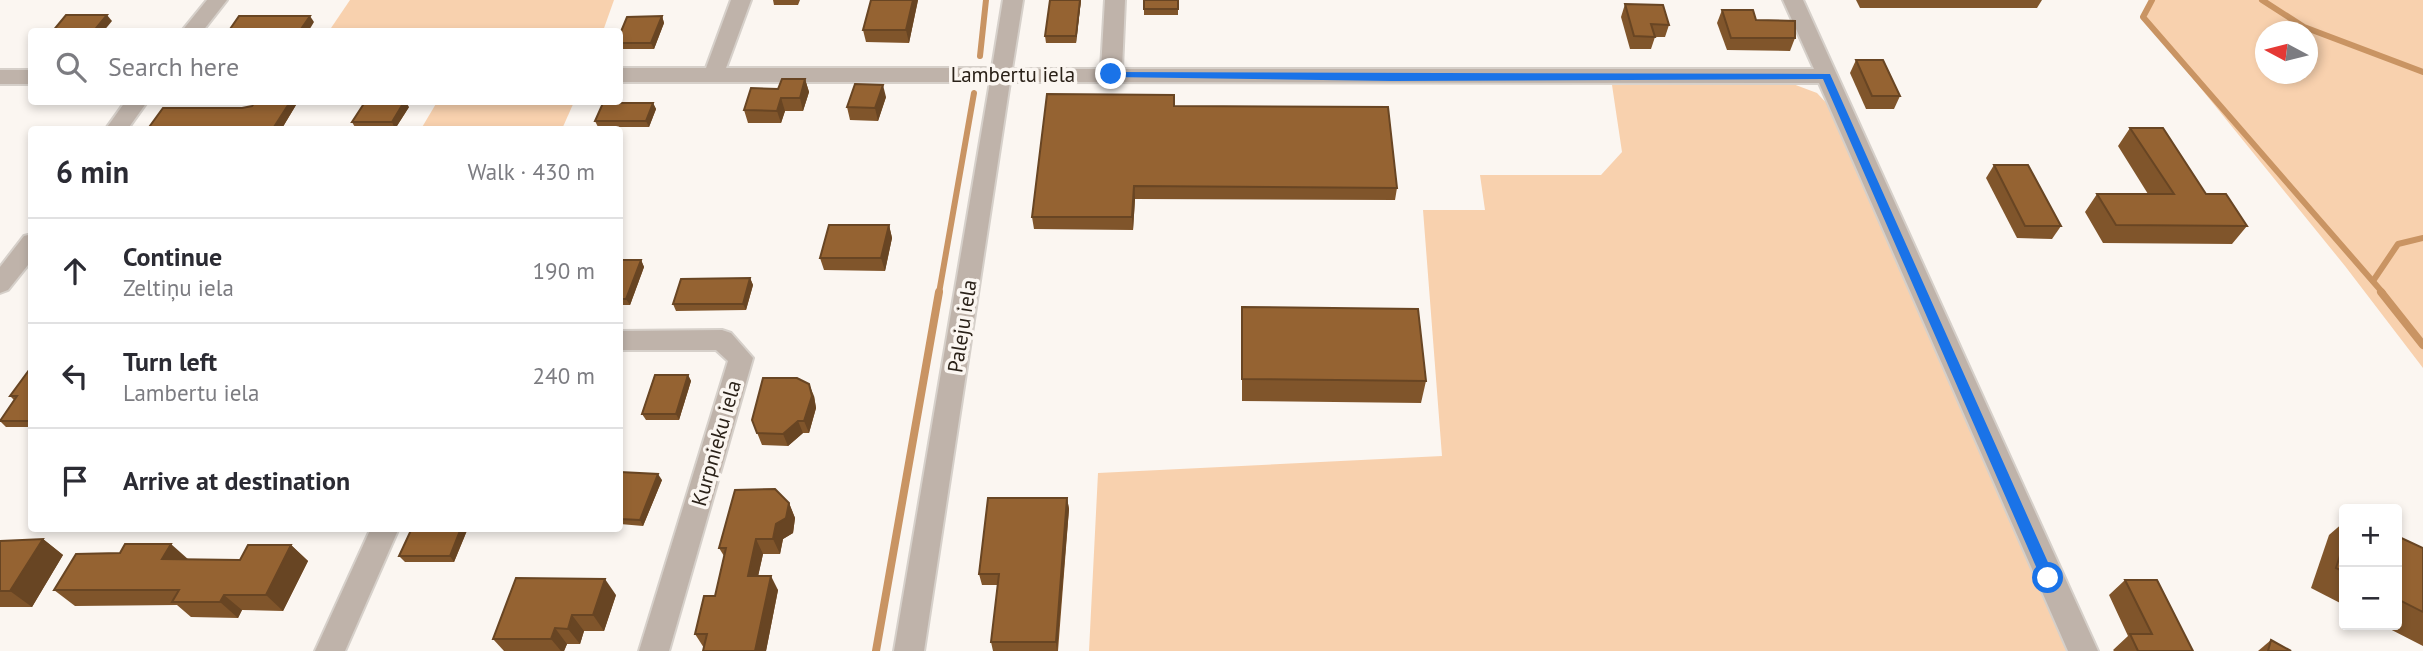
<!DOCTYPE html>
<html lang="en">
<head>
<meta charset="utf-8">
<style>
  body { margin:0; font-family:"PT Sans",sans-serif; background:#f7f7f7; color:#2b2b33 }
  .controls { position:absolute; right:21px; bottom:21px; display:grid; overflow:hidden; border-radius:7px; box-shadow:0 4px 10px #0003 }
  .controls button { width:63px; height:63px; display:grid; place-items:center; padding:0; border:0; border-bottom:2px solid #e1e1e2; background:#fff; color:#2b2b33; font:35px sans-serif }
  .compass { position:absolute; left:2255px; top:21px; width:63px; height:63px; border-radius:50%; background:#fff; box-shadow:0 4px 10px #0003; rotate:277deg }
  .stop { position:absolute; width:21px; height:21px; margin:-16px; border:5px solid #1a73e8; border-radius:50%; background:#fff }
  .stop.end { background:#1a73e8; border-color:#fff; box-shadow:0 2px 7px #0008 }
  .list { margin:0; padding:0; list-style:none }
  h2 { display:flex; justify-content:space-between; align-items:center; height:91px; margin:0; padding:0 28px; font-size:30px }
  h2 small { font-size:23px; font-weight:400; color:#7c7c81 }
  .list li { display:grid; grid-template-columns:46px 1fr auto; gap:21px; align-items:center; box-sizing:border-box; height:105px; padding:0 28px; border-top:2px solid #e1e1e2 }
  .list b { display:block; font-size:26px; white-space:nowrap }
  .list p { margin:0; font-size:23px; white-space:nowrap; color:#7c7c81 }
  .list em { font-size:23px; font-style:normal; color:#7c7c81 }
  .icon { flex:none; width:38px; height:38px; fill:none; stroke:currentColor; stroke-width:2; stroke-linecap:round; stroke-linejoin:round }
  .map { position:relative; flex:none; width:2423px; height:651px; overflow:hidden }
  .search { position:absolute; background:#fff; box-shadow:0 4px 10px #0003; left:28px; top:28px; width:595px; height:77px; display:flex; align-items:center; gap:18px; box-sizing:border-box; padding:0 24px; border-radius:7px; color:#7c7c81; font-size:26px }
  .panel { position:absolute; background:#fff; box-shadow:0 4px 10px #0003; left:28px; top:126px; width:595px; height:406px; border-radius:7px }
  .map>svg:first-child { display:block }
  .green { fill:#f8d1ae; fill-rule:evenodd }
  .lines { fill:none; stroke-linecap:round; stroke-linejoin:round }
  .stream-far1 { stroke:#c99463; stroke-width:6 }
  .stream { stroke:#c99463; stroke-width:8 }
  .street-casing { stroke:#d6d0ca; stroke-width:4 }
  .street { fill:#bfb3aa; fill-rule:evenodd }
  .wall { fill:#80552b }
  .shaded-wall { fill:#684523 }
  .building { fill:#956332; stroke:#684523; stroke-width:2 }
  .route { fill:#1a73e8 }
  .labels { text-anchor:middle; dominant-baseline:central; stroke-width:7; stroke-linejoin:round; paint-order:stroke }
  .street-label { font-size:21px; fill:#2b2219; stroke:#fbf6f1 }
</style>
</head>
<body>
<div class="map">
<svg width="2423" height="651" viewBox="0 0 2423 651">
  <rect width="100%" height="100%" fill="#fbf6f1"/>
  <!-- green -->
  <g class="green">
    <polygon points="350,0 614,0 603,31 329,31"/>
    <path d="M 2150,0 L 2423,0 L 2423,368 L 2345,266 L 2143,17 ZM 2266,32 L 2308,32 L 2308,74 L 2266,74 Z"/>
    <polygon points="1793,84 1817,93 1832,109 2068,651 1089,651 1098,473 1442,456 1423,210 1485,210 1480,175 1601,175 1622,152 1612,85"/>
    <polygon points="437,102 574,102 562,129 421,129"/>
  </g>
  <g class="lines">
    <!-- stream-far1 -->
    <g class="stream-far1">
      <polyline points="2152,0 2143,17 2383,293"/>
      <polyline points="2262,0 2304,27 2423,72"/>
      <polyline points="980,56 986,0"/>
      <polyline points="2373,281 2398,244 2423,238"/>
      <polyline points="939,293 974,93"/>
    </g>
    <!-- stream -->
    <g class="stream">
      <polyline points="2381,292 2423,345"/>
      <polyline points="876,651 939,292"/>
    </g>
    <defs>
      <g id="street">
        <polygon points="207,0 227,0 202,32 181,32"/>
        <polygon points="731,0 751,0 726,68 992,68 1003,0 1023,0 1012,69 1101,69 1105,0 1125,0 1122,69 1814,69 1783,0 1803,0 2098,651 2068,651 1819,83 1010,82 924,651 894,651 990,82 620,82 620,68 706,68"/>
        <rect x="0" y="70" width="32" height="14"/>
        <polygon points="125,102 147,102 127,130 105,130"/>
        <polygon points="32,234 32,260 8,290 0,293 0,267 24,236"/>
        <polygon points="722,330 731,333 753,358 669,651 639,651 728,361 716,350 620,350 620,331"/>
        <polygon points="371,528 399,528 345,651 315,651"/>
      </g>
    </defs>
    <!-- street casing -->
    <use href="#street" class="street-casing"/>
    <!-- street -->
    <use href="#street" class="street"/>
  </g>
  <!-- wall -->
  <g class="wall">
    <polygon points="769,0 800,0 798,5 774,5 773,0"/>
    <polygon points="871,0 918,0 909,43 866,42 863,30"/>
    <polygon points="1050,0 1081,0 1076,43 1046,43 1045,36"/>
    <polygon points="1178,0 1178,15 1144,15 1144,9"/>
    <polygon points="1856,0 2042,0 2037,8 1860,8"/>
    <polygon points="1625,4 1669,25 1665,37 1655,37 1651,49 1630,49 1621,17"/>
    <polygon points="1722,10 1756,20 1795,38 1790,51 1727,50 1717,23"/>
    <polygon points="662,16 664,23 654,49 620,49 620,34"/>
    <polygon points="1856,60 1900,96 1894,109 1866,109 1850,73"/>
    <polygon points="805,79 809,92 803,111 785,111 781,123 748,123 744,110 778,89"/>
    <polygon points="886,97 878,121 850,120 847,107"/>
    <polygon points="255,102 294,102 296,105 281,130 147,130 252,106"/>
    <polygon points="653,103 656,109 649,127 598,127 595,121"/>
    <polygon points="1175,106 1397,188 1395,200 1135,199 1133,230 1034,229 1032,217"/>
    <polygon points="409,107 395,129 356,129 352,122"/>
    <polygon points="2130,128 2206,194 2247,226 2232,244 2103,243 2085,212 2097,194 2148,194 2118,146"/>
    <polygon points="1994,165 2061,226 2052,239 2017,238 1986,178"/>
    <polygon points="889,225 892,238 885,271 824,270 820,258"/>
    <polygon points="620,260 641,260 644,267 630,305 620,305"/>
    <polygon points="750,278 753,285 746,310 676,311 673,304"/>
    <polygon points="1242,307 1426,381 1421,403 1242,401"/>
    <polygon points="32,366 32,427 6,427 0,421 14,400 10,396"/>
    <polygon points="688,375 691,381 679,420 646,420 642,414"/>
    <polygon points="814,396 816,408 809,433 803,433 788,446 762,445 752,420"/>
    <polygon points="620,472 662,480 643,526 620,524"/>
    <polygon points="1067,498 1069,509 1058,651 993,651 991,642 998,585 982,585 979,574"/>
    <polygon points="789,503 795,518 793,533 783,539 780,554 763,554 758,576 778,590 766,651 703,651 704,648 695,634 715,596 724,556 719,548"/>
    <polygon points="2344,522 2344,605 2311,588 2329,535"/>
    <polygon points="412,528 468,528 454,562 405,562 399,556"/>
    <polygon points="2397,536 2423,548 2423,646 2382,625 2397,625"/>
    <polygon points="43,539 63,555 32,607 0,607 0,541"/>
    <polygon points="291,545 308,561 283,611 242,610 238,618 191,617 177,605 75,606 54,590 188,559 240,560"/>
    <polygon points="2125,580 2193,651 2114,651 2113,650 2128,636 2109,595"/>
    <polygon points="616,595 604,631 584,631 580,644 567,644 564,651 504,651 493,639"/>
    <polygon points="2271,640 2291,651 2258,651"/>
  </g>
  <!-- shaded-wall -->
  <g class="shaded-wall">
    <polygon points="913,0 918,0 909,43 906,30"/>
    <polygon points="1080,0 1081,0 1076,43 1076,36"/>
    <polygon points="107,15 112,21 103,32 93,32"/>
    <polygon points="310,16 314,22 308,32 299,32"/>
    <polygon points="662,16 664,23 654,49 651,43"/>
    <polygon points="805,79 809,92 803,111 800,98"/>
    <polygon points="883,85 886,97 878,121 875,108"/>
    <polygon points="781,98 785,111 781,123 777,111"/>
    <polygon points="290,102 294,102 296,105 281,130 276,130 274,127"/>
    <polygon points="404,102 406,102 409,107 395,129 392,122"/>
    <polygon points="653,103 656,109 649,127 646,121"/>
    <polygon points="1134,186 1135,199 1133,230 1132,217"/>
    <polygon points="889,225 892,238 885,271 881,258"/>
    <polygon points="641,260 644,267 630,305 626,299"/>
    <polygon points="750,278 753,285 746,310 743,304"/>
    <polygon points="688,375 691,381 679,420 676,414"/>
    <polygon points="809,384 814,396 816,408 809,433 804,421"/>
    <polygon points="798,421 803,433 788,446 783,434"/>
    <polygon points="658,474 662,480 643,526 640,520"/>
    <polygon points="1067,498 1069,509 1057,651 1056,642"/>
    <polygon points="789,503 795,518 793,533 783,539 780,554 773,539 776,524"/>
    <polygon points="461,528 468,528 454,562 450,556"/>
    <polygon points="43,539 63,555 32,607 10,591"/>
    <polygon points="756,539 763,554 755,590 748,576"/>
    <polygon points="171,544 189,560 162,559"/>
    <polygon points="291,545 308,561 283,611 266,595"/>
    <polygon points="771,576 778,590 766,651 755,651"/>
    <polygon points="605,579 616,595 604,631 593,615"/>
    <polygon points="224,595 242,610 238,618 220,602"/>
    <polygon points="572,615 584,631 580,644 568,629"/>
    <polygon points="555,628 567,644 564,651 561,651 551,639"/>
  </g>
  <!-- building -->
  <g class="building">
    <polygon points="871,0 913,0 906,30 863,30"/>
    <polygon points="1050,0 1080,0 1076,36 1045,36"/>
    <rect x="1144" y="0" width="34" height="9"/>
    <polygon points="1625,4 1663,5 1669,25 1651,24 1655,37 1634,36"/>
    <polygon points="1722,10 1753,10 1756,20 1795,21 1795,38 1731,38"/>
    <polygon points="66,15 107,15 93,32 52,32"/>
    <polygon points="239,16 310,16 299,32 228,32"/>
    <polygon points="662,16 651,43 620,43 620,34 627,17"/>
    <polygon points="1856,60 1883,60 1900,96 1872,96"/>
    <polygon points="782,79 805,79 800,98 781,98 777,111 744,110 751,88 778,89"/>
    <polygon points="855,84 883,85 875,108 847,107"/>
    <polygon points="1047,94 1174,95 1174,106 1388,107 1397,188 1134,186 1132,217 1032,217"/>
    <polygon points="255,102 290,102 274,127 188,127 186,130 147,130 163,108 242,108 252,106"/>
    <polygon points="365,102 404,102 392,122 352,122"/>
    <polygon points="603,103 653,103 646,121 595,121"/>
    <polygon points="2130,128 2163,128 2206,194 2226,194 2247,226 2116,225 2097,194 2174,194"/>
    <polygon points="1994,165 2028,165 2061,226 2025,226"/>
    <polygon points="829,225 889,225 881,258 820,258"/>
    <polygon points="620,260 641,260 626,299 620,299"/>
    <polygon points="750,278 743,304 673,304 681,279"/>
    <polygon points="1242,307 1418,309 1426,381 1242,379"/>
    <polygon points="32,366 32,421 0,421 17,396 10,396"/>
    <polygon points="655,375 688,375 676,414 642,414"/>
    <polygon points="763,378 797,378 809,384 812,396 804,421 798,421 783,434 757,433 752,420"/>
    <polygon points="620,472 658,474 640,520 620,519"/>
    <polygon points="775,489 789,503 786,518 776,524 773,539 756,539 748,576 771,576 755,651 703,651 707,634 695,634 704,596 715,596 726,548 719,548 735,490"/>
    <polygon points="988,498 1067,498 1056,642 991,642 999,574 979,574"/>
    <polygon points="412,528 461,528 450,556 399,556"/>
    <polygon points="2397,536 2423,548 2423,612 2397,599"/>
    <polygon points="43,539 10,591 0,591 0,541"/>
    <polygon points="2344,543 2344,572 2336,568"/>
    <polygon points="125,544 171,544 162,559 240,560 248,545 291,545 266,595 224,595 220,602 172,602 179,590 54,590 76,554 120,553"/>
    <polygon points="516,578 605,579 593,615 572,615 568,629 555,628 551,639 493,639"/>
    <polygon points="2125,580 2157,580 2193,651 2138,651 2130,634 2152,634"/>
    <polygon points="2271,640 2291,651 2268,651"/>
  </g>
  <!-- route -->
  <polygon class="route" points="1108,72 1830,74 2055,578 2053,582 2043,582 2041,578 1823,79 1392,81 1111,77"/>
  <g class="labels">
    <!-- street labels -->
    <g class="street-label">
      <text x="1013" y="74">Lambertu iela</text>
      <text transform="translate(962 326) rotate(-81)">Paleju iela</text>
      <text transform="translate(716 443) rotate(-74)">Kurpnieku iela</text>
    </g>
  </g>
</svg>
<div class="controls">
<button>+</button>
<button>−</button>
</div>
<svg class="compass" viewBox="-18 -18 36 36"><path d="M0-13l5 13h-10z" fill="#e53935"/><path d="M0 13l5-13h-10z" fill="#7c7c81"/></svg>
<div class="stop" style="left:2048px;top:578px"></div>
<div class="stop end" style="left:1111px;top:74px"></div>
<div class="search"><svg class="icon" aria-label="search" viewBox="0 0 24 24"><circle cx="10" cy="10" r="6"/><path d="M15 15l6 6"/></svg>Search here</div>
<section class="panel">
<h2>6 min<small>Walk · 430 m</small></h2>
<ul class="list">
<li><svg class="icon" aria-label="ahead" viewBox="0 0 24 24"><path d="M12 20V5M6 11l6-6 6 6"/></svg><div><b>Continue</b><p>Zeltiņu iela</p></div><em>190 m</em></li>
<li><svg class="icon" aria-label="left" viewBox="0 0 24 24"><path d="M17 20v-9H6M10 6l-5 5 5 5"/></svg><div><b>Turn left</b><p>Lambertu iela</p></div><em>240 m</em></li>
<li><svg class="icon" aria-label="arrive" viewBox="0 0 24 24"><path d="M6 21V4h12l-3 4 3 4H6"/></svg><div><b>Arrive at destination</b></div></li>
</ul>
</section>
</div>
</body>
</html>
